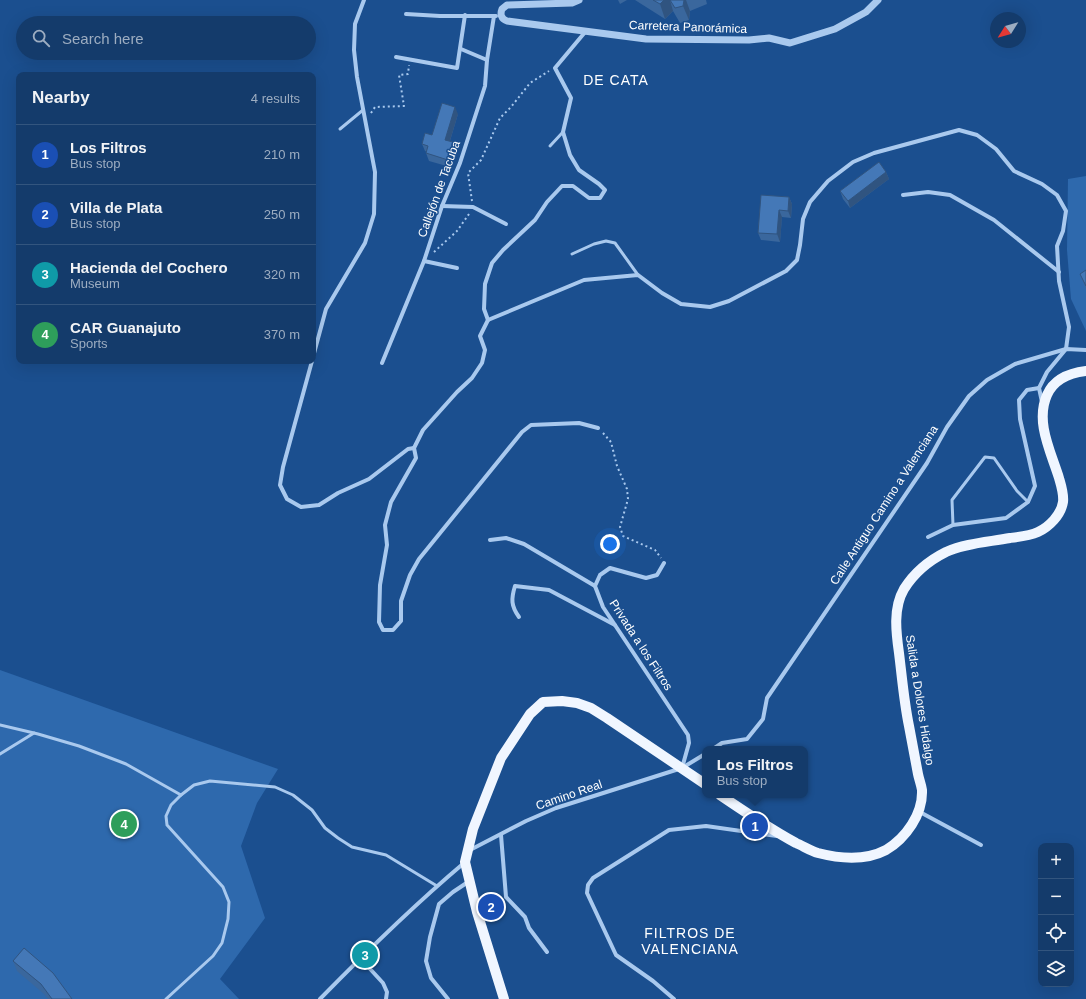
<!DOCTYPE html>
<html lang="en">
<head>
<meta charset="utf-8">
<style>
  body { margin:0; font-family:Arial,sans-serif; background:#1d4271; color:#f1f3f6 }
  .controls { position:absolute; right:12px; bottom:12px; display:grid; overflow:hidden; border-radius:8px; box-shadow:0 4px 16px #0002 }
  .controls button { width:36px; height:36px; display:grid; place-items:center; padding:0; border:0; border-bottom:1px solid #33557e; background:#143b6b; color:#f1f3f6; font:20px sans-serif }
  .compass { position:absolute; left:990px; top:12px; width:36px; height:36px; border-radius:50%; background:#143b6b; box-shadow:0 4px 16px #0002; rotate:233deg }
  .you { position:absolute; left:610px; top:544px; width:14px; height:14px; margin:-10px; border:3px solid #fff; border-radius:50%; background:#1a73e8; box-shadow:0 0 0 6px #1a73e833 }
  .badge { display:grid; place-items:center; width:26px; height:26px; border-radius:50%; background:#90b9f0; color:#fff; font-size:13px; font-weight:700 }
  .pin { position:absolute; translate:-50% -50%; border:2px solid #fff; box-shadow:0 1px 4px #0006 }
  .popup { position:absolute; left:702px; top:746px; width:106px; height:52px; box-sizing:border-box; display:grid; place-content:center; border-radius:8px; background:#143b6b; filter:drop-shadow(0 1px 3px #0005); font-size:13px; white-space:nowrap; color:#9dadc1 }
  .popup b { font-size:15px; color:#f1f3f6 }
  .popup::after { content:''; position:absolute; left:50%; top:100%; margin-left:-8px; border:8px solid transparent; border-top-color:#143b6b }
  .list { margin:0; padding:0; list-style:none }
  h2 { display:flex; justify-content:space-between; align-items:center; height:52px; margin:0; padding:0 16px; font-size:17px }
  h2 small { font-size:13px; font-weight:400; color:#9dadc1 }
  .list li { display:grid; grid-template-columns:26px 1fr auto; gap:12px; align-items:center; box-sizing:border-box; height:60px; padding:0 16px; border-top:1px solid #33557e }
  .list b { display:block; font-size:15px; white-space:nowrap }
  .list p { margin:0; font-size:13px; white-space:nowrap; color:#9dadc1 }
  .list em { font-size:13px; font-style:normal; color:#9dadc1 }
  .icon { flex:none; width:22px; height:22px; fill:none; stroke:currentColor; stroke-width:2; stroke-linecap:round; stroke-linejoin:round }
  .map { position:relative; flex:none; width:1086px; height:999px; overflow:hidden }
  .search { position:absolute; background:#143b6b; box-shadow:0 4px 16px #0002; left:16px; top:16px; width:300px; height:44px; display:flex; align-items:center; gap:10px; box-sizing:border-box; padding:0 14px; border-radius:22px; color:#9dadc1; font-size:15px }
  .panel { position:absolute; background:#143b6b; box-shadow:0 4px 16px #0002; left:16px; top:72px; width:300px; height:292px; border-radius:8px }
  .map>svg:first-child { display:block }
  .green { fill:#2e69ad }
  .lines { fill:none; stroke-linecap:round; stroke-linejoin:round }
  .path { stroke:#a9c9ee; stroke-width:2; stroke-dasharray:2 3; stroke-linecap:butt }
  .service { stroke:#a9c9ee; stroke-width:3 }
  .minor { stroke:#a9c9ee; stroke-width:4 }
  .tertiary { stroke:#a9c9ee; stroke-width:7 }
  .primary { stroke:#f0f6ff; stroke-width:10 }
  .wall { fill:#3a679d }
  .shaded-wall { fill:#305480 }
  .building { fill:#4478b7; stroke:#305480 }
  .labels { text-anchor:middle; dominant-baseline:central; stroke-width:3; stroke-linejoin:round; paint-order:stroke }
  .street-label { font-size:12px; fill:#fff; stroke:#1b4f8f }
  .quarter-label { font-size:14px; letter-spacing:1px; fill:#fff; stroke:#1b4f8f }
</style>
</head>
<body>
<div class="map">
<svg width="1086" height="999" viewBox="0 0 1086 999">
  <rect width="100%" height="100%" fill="#1b4f8f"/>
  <!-- green -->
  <g class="green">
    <polygon points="1086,176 1086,331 1071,299 1067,250 1068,179"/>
    <polygon points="0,670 278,769 257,803 241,846 265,918 220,979 239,999 0,999"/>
  </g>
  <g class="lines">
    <!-- path -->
    <g class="path">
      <polyline points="371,113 375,107 404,106 399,75 408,74 409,65"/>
      <polyline points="472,201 468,173 481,160 500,118 511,107 530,83 549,71"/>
      <polyline points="434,252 457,231 469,214"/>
      <polyline points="603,433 611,442 617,466 627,489 628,499 620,527 623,536 655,550 661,558"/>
    </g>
    <!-- service -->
    <g class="service">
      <polyline points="340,129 363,110"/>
      <polyline points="550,146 563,132"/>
      <polyline points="572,254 594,244 606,241 615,243 638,275"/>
      <polyline points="953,525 952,500 985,457 994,458 1017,491 1028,502"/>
      <polyline points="0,725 34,733"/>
      <polyline points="0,754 34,733 38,734 79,746 126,764 181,795"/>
      <polyline points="166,999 213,956 222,943 228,919 229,902 223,887 167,825 166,816 171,805 181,795 194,785 210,781 275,787 293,795 312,810 325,828 338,838 352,847 386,855 437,886"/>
    </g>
    <!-- minor -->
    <g class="minor">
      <polyline points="406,14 440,16 496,16"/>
      <polyline points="461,49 487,60"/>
      <polyline points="396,57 457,68 465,15"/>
      <polyline points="903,195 928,192 950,195 994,220 1059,272"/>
      <polyline points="442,206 473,207 506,224"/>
      <polyline points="424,261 457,268"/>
      <polyline points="488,320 484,309 485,284 492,263 503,250 535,220 547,202 562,186 573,186 589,198 600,198 605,190 599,184 579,170 570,155 563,132 571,98 555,68 586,31"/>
      <polyline points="313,357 326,309 365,243 374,214 375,172 357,77 354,50 355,24 364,0"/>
      <polyline points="312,361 283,467 280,485 287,499 301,507 319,505 338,493 369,479 408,449 414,448"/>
      <polyline points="382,363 424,261 442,206 460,163 485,86 487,60 494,16"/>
      <polyline points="598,428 579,423 531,425 522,432 419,559 410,575 401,601 401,621 393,630 383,630 379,622 380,585 387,545 385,525 391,502 416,458 414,448 423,430 457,392 472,378 482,363 485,350 480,336 488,320 584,280 638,275 662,293 681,304 710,307 729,301 786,271 797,260 800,245 803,219 810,202 828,181 853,162 874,153 959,130 977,135 996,149 1014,171 1042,184 1057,195 1066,211 1063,231 1057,246 1059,281 1069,327 1066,349 1047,372 1039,388 1042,402"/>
      <polyline points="928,537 953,525 1006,518 1028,502 1035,486 1020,419 1019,400 1027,390 1039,388"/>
      <polyline points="490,540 506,538 524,544 595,586"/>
      <polyline points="664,563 657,575 646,578 610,568 600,575 595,586 603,607 688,735 689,743 682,768"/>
      <path d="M 519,617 C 511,606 511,599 515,586 L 549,590 L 615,625"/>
      <polyline points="713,749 722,743 747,739 763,719 767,698 927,463 947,427 969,396 987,380 1015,364 1066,349 1086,350"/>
      <polyline points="918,811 981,845"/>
      <polyline points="501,835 506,897 525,917 529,928 547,952"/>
      <polyline points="470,850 526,821 556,808 682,768 705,754"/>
      <polyline points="360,958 383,983 387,992 386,999"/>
      <path d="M 320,999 C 366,952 413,906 464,863"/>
      <polyline points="448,999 431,978 426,961 430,937 439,904 453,892 468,882"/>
      <polyline points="674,999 653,981 616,955 587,893 588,885 593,878 669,830 706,826 777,836"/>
    </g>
    <!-- tertiary -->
    <path class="tertiary" d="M 579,0 L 572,3 L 507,5 L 502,9 C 500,14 501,19 507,21 L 646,39 L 749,40 L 769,38 L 790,43 L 835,29 L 866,12 L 878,0"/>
    <!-- primary -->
    <g class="primary">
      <path d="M 720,795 C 745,812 770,829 796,843 C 803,846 811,851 818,853 C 841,859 865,861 886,850 C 906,838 923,814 922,790 C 921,784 919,779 918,774 C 915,758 912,742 909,726 C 904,702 902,677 899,653 C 896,632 893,608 904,589 C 914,573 930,560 946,552 C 966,543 989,542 1010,538 C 1019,537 1029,536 1038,532 C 1049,527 1061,515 1063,502 C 1064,494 1061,485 1059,478 C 1051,452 1035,422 1047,395 C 1054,379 1069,373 1086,371"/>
      <polyline points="504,999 477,912 465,862 473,829 501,758 530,714 543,702 562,701 577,703 591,708 607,718 705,784"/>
    </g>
  </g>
  <!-- wall -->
  <g class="wall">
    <polygon points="618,0 627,0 620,4"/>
    <polygon points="635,0 706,0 707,4 690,11 689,20 680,23 673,11 665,19"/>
    <polygon points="458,114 450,141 453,142 455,150 450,167 429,161 426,153 427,152 425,151 422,144"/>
    <polygon points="886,172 889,179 850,208 843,199 840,191"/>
    <polygon points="789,197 792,204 791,218 782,217 780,242 761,240 758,233"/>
    <polygon points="1086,270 1086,289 1080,274"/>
    <polygon points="13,961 72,999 48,999 44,994 17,971"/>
  </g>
  <!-- shaded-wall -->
  <g class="shaded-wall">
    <polygon points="664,0 670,0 673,11 665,19 660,4"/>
    <polygon points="684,0 686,0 690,11 689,20 683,6"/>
    <polygon points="455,107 458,114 448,147 445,140"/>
    <polygon points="453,142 455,150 450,167 448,160"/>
    <polygon points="886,172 889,179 850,208 848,201"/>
    <polygon points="789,197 792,204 791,218 788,211"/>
    <polygon points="779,210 782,217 780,242 777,234"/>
  </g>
  <!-- building -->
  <g class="building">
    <polygon points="653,0 664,0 660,4"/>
    <polygon points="670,0 684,0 683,6 675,8"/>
    <polygon points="442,103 455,107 445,140 453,142 448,160 426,153 428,146 422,144 425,133 432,135"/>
    <polygon points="879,162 886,172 848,201 840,191"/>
    <polygon points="761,195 789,197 788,211 779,210 777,234 758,233"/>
    <polygon points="1086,270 1086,286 1080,274"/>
    <polygon points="24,948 53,973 72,999 52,999 41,984 13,961"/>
  </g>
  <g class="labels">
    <!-- street labels -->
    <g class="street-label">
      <text transform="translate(688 27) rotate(2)">Carretera Panorámica</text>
      <text transform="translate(439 189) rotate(-70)">Callejón de Tacuba</text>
      <text transform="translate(884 505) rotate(-57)">Calle Antiguo Camino a Valenciana</text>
      <text transform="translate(641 645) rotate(57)">Privada a los Filtros</text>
      <text transform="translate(920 700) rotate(81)">Salida a Dolores Hidalgo</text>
      <text transform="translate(569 795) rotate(-19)">Camino Real</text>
    </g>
    <!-- quarter labels -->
    <g class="quarter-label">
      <text x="616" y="80">DE CATA</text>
      <text x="690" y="933">FILTROS DE<tspan x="690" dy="16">VALENCIANA</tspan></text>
    </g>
  </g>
</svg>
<div class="controls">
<button>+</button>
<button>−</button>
<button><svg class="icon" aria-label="locate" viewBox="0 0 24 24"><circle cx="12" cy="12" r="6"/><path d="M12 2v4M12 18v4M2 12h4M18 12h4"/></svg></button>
<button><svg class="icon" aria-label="layers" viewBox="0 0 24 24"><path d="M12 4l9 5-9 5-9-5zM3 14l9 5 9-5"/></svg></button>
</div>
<svg class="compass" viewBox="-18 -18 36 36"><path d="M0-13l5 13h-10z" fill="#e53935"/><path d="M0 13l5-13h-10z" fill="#9dadc1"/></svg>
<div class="you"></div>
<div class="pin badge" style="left:755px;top:826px;background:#1a4fb4">1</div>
<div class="popup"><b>Los Filtros</b>Bus stop</div>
<div class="pin badge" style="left:491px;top:907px;background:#1a4fb4">2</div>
<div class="pin badge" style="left:365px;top:955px;background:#0f9aa8">3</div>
<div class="pin badge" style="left:124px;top:824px;background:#2e9e5b">4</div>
<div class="search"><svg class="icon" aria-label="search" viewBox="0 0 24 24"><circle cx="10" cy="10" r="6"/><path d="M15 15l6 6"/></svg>Search here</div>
<section class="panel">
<h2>Nearby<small>4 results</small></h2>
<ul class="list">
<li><span class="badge" style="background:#1a4fb4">1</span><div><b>Los Filtros</b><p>Bus stop</p></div><em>210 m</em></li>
<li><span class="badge" style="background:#1a4fb4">2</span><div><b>Villa de Plata</b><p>Bus stop</p></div><em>250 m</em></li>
<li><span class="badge" style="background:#0f9aa8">3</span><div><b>Hacienda del Cochero</b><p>Museum</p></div><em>320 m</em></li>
<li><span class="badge" style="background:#2e9e5b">4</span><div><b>CAR Guanajuto</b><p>Sports</p></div><em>370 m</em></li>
</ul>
</section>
</div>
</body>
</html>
